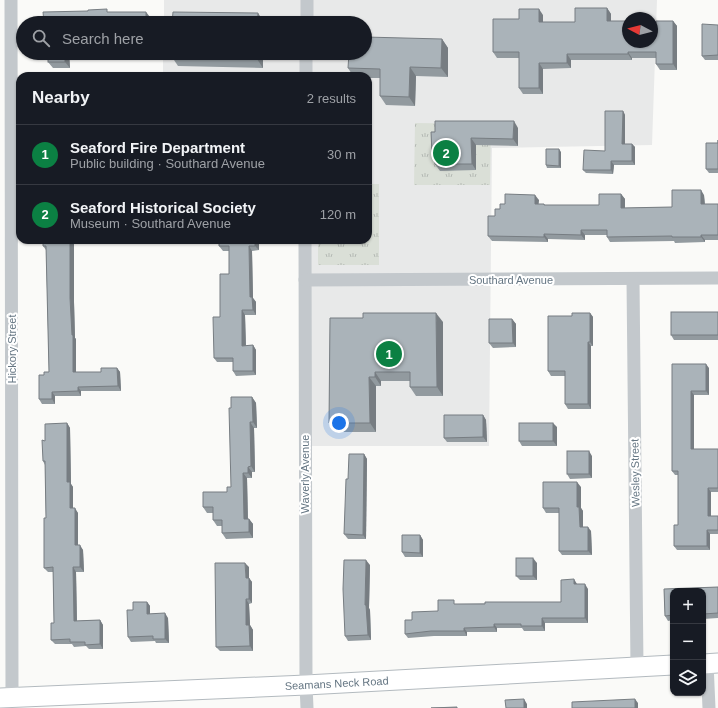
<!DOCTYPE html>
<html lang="en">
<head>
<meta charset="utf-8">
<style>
  body { margin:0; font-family:Helvetica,sans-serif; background:#20242c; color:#f1f3f6 }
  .controls { position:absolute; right:12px; bottom:12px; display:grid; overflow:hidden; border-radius:8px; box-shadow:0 1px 3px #0004 }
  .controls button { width:36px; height:36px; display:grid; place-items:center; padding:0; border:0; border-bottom:1px solid #363941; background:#171b24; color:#f1f3f6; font:20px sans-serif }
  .compass { position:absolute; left:622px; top:12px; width:36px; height:36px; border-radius:50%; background:#171b24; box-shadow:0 1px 3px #0004; rotate:277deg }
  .you { position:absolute; left:339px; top:423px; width:14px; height:14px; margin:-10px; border:3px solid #fff; border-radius:50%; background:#1a73e8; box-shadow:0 0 0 6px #1a73e833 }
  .badge { display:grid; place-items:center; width:26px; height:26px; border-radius:50%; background:#0b8043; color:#fff; font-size:13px; font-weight:700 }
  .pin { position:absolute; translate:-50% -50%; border:2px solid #fff; box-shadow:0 1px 4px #0006 }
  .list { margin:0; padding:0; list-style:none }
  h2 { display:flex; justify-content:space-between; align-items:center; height:52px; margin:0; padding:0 16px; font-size:17px }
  h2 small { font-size:13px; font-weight:400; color:#9ea1a6 }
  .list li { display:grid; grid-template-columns:26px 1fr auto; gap:12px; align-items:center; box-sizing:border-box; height:60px; padding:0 16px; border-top:1px solid #363941 }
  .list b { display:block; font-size:15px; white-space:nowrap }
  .list p { margin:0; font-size:13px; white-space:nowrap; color:#9ea1a6 }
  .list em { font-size:13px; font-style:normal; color:#9ea1a6 }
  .icon { flex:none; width:22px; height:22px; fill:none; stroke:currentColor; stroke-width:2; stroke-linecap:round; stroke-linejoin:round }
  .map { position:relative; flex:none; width:718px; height:708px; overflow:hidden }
  .search { position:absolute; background:#171b24; box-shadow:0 1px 3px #0004; left:16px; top:16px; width:356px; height:44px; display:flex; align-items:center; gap:10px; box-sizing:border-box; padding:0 14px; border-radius:22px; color:#9ea1a6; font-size:15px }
  .panel { position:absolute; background:#171b24; box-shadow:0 1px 3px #0004; left:16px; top:72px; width:356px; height:172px; border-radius:12px }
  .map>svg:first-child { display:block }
  .built { fill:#e8e9e9; fill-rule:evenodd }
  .grass { fill:url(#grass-tufts) }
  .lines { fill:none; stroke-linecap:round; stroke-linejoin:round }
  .secondary-casing { stroke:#b3babf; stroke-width:21 }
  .street { stroke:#c3c8cc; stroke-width:13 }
  .secondary { stroke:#fff; stroke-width:19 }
  .wall { fill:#929a9f }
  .shaded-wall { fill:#777d82 }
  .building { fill:#aab3b9; stroke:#777d82 }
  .labels { text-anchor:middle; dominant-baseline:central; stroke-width:4; stroke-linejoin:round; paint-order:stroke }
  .street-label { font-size:11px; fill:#657683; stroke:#fff }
</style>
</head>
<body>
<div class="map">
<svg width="718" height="708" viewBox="0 0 718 708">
  <defs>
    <pattern id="grass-tufts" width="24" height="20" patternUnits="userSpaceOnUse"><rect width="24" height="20" fill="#dadfd7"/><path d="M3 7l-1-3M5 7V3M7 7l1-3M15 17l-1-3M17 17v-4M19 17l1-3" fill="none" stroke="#b4b9b4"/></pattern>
  </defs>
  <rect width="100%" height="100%" fill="#fafaf8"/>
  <!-- built -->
  <path class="built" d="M 164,0 L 657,0 L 652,145 L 492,148 L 489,446 L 303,446 L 303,240 L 368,240 L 368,76 L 163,76 L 163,53 L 365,53 L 365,23 L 164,23 ZM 628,18 L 652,18 L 652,42 L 628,42 Z"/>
  <!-- grass -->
  <g class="grass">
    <polygon points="415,123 491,124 490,185 414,185"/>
    <polygon points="368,184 379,184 379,265 318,265 318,240 368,240"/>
  </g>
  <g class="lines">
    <defs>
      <g id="secondary">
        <polyline points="703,664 718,663"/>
        <path id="s1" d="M 0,698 L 306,685 L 673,665"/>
      </g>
    </defs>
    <!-- secondary casing -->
    <use href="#secondary" class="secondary-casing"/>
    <!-- street -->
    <g class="street">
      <polyline points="11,0 12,698"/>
      <polyline points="307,23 307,0"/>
      <polyline points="306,76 306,53"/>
      <polyline points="305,240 306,685 307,708"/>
      <polyline points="305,280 718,278"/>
      <polyline points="633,280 637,667"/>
      <polyline points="707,663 709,708"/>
    </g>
    <!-- secondary -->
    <use href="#secondary" class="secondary"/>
  </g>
  <!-- wall -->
  <g class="wall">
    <polygon points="607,8 611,14 611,21 628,42 656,23 673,21 677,26 677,70 660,70 656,64 656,58 632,58 632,60 571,60 571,68 543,69 543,94 523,94 519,88 519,58 497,58 493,52 519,19 543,15 543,22 575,22"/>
    <polygon points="718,25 718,60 705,60 702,56"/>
    <polygon points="442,39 448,48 448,77 416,76 415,106 386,105 380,96 380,78 368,78 368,76 353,76 348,68"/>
    <polygon points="48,53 77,53 69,53 70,68 53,68 48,62"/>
    <polygon points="263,53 263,68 178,66 172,57"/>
    <polygon points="623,111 625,115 625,144 632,144 635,147 635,165 614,165 613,174 586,173 583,170 605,151"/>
    <polygon points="518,128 518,146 476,145 476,170 440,171 435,164 435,159 432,154 431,132"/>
    <polygon points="718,140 718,173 709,173 706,169 718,143"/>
    <polygon points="561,152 561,168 547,168 546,165"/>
    <polygon points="621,194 625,199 625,208 672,207 704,195 705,204 718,204 718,240 705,240 705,242 675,243 674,241 610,242 607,237 607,235 585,235 585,240 548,239 548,242 492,241 488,236 495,216 500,209 505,204 539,200 538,204 544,204 545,205 599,205"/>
    <polygon points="43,240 74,302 75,338 76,339 76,372 101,372 117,368 120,372 121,391 81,391 81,396 55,396 55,404 42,404 39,399 44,375 49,372 46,250 43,246"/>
    <polygon points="219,240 259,240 259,250 252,251 253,298 256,302 256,315 245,315 246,346 253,345 256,350 256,375 236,376 233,371 233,362 217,362 214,358 229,274 229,251 223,251 219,246"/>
    <polygon points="718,312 718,340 674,340 671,335"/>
    <polygon points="590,313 593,317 593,346 591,346 591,409 568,409 565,404 565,376 551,376 548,371 572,316"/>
    <polygon points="330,318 443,322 443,396 416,396 410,387 410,381 381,381 381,386 376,386 376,432 335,432 329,423"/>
    <polygon points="512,319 516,324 516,347 493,348 489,343"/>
    <polygon points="672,364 709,368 709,395 694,395 694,449 718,449 718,492 711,492 711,516 718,516 718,534 710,534 710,550 677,550 674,546 678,525 678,475 675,475 672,471"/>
    <polygon points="252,397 256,403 257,428 254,428 255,472 252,472 252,478 247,478 248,519 249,519 253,524 253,538 226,539 222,533 222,526 217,526 213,520 213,513 207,513 203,507 227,492 231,487 231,408"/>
    <polygon points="483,415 486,420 487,442 447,442 444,438"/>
    <polygon points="67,423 70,428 71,484 73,487 73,508 78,513 78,545 83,550 84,572 76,572 77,621 100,620 103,625 103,649 89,649 86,646 74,647 72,644 55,644 51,640 54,623 53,572 48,572 44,568 46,518 45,465 43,461 45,441"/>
    <polygon points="557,427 557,446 522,446 519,441"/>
    <polygon points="364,454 367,459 366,539 348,539 344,534 348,479"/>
    <polygon points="592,456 592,478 570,479 567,474"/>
    <polygon points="581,487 581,508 583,511 583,527 591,531 592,555 562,555 559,551 559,513 546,513 543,508"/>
    <polygon points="420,535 423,540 423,557 405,557 402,552"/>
    <polygon points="537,563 537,580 520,580 516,576"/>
    <polygon points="370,565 369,608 370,610 371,640 348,641 345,636"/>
    <polygon points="249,567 249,578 252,582 252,603 249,604 250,625 253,630 253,651 220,651 216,647"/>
    <polygon points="577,584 588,589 588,623 545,623 545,631 524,631 522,628 497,628 497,632 467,632 467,636 434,636 408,638 405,634 412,620 438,611 457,604 561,602"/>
    <polygon points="718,587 718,618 703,619 703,591 673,591 673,620 668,621 665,616 664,589"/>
    <polygon points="147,602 150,606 150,614 168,618 169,643 156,643 155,641 131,642 128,637 133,610"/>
  </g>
  <!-- shaded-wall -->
  <g class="shaded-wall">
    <polygon points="607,8 611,14 611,27 607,21"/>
    <polygon points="539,9 543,15 543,28 539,22"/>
    <polygon points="146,12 150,17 150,23 146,23"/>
    <polygon points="258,13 264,22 264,23 257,23"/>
    <polygon points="673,21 677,26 677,70 673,64"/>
    <polygon points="442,39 448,48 448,77 441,68"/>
    <polygon points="628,52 632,58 632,60 628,54"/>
    <polygon points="65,53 69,53 70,68 65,62"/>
    <polygon points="257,53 263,53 263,68 257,59"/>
    <polygon points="567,54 571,60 571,68 567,63"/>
    <polygon points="539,63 543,69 543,94 539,88"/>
    <polygon points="410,67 416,76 415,106 409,97"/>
    <polygon points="623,111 625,115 625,147 622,144"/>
    <polygon points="514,121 518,128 518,146 513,139"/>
    <polygon points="471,138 476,145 476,170 472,164"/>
    <polygon points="632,144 635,147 635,165 632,161"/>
    <polygon points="559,149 561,152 561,168 559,166"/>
    <polygon points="611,161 614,165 613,174 611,170"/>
    <polygon points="701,190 704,195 705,209 701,204"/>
    <polygon points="621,194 625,199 625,213 621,208"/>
    <polygon points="535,195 539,200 538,209 535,204"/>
    <polygon points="581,230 585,235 585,240 581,235"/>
    <polygon points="544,234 548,239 548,242 544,237"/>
    <polygon points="701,235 705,240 705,242 701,237"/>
    <polygon points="70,240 74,240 74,302 75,338 76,339 76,377 73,372 70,298"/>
    <polygon points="255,240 259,240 259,250 255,246"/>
    <polygon points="249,246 252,251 253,298 256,302 256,315 253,310 250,297"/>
    <polygon points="242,310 245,315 246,350 242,346"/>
    <polygon points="436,313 443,322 443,396 437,387"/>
    <polygon points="590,313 593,317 593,346 590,342"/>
    <polygon points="512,319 516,324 516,347 513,343"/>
    <polygon points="588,342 591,346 591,409 588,404"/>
    <polygon points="253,345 256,350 256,375 253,371"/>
    <polygon points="706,364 709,368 709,395 706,391"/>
    <polygon points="117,368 120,372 121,391 118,386"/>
    <polygon points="375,372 381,381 381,386 375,377"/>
    <polygon points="369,377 376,386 376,432 370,423"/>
    <polygon points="78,387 81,391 81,396 78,391"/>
    <polygon points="691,391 694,395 694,454 691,449"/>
    <polygon points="52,392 55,396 55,404 52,399"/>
    <polygon points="252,397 256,403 257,428 253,422"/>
    <polygon points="483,415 486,420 487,442 483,437"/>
    <polygon points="250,422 254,428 255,472 251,466"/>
    <polygon points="67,423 70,428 71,484 73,487 73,513 70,508 67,482"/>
    <polygon points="553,423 557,427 557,446 553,441"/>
    <polygon points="589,451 592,456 592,478 589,474"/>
    <polygon points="364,454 367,459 366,539 363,535"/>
    <polygon points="248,467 252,472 252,478 248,473"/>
    <polygon points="243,473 247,478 248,524 244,519"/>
    <polygon points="577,482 581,487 581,508 583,511 583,531 580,527 577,507"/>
    <polygon points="708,488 711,492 711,520 708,516"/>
    <polygon points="75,508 78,513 78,550 75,545"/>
    <polygon points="249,519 253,524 253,538 249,532"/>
    <polygon points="588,527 591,531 592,555 588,551"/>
    <polygon points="707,530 710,534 710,550 707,546"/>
    <polygon points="420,535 423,540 423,557 420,553"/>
    <polygon points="80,545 83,550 84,572 80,567"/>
    <polygon points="533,558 537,563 537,580 533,576"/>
    <polygon points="366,560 370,565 369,608 370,610 371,640 368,635 365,605"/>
    <polygon points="245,563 249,567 249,582 246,578"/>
    <polygon points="73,567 76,572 77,625 74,621"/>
    <polygon points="249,578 252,582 252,603 249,599"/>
    <polygon points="574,579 577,584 574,584"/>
    <polygon points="585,584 588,589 588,623 585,618"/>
    <polygon points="246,599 249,604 250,625 253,630 253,651 250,646 246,625"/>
    <polygon points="147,602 150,606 150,618 147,614"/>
    <polygon points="165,613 168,618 169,643 165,639"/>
    <polygon points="542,618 545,623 545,631 542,626"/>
    <polygon points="100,620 103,625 103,649 100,644"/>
    <polygon points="494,624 497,628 497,632 494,627"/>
    <polygon points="464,628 467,632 467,636 464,631"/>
    <polygon points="524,699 527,704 527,708 524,708"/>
    <polygon points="635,699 638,703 638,708 635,708"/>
  </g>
  <!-- building -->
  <g class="building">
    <polygon points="575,8 607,8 607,21 628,21 628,42 652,42 652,23 656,23 656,21 673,21 673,64 656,64 656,52 628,52 628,54 567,54 567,63 539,63 539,88 519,88 519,52 493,52 493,19 519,19 519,9 539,9 539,22 575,22"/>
    <polygon points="107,9 107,12 146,12 146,23 44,23 43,12 88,11 88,10"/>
    <polygon points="173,12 258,13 257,23 172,23"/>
    <polygon points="702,24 718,25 718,55 702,56"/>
    <polygon points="365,37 442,39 441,68 410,67 409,97 380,96 380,69 348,68 349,53 365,53"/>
    <rect x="48" y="53" width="17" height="9"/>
    <polygon points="172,53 257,53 257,59 172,57"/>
    <polygon points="605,111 623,111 622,144 632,144 632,161 611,161 611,170 583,170 584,150 605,151"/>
    <polygon points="435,121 514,121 513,139 471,138 472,164 435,164 435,154 432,154 431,132 435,132"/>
    <polygon points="718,140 718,169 706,169 706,143 718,143"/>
    <polygon points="546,149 559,149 559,166 546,165"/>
    <polygon points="672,190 701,190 701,204 718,204 718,235 701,235 701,237 672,237 672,236 607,237 607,230 581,230 581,235 544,234 544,237 488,236 488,216 495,216 495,209 500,209 500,204 505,204 505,194 535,195 535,204 544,204 544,205 599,205 599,194 621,194 621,208 672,207"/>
    <polygon points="43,240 70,240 70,298 72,335 73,335 73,372 101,372 101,368 117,368 118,386 78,387 78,391 52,392 52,399 39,399 39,375 44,375 44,372 49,372 46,246 43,246"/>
    <polygon points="219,240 255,240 255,246 249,246 250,297 252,297 253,310 242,310 242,346 253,345 253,371 233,371 233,358 214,358 213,317 220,317 220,274 229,274 229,246 219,246"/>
    <rect x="671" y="312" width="47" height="23"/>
    <polygon points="363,313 436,313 437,387 410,387 410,372 375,372 375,377 369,377 370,423 329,423 330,318 363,318"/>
    <polygon points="572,313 590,313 590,342 588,342 588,404 565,404 565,371 548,371 548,316 572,316"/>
    <polygon points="489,319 512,319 513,343 489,343"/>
    <polygon points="672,364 706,364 706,391 691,391 691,449 718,449 718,488 708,488 708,516 718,516 718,530 707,530 707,546 674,546 674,525 678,525 678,471 672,471"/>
    <polygon points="231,397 252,397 253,422 250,422 251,466 248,467 248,473 243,473 244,519 249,519 249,532 222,533 222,520 213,520 213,507 203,507 203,492 227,492 227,487 231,487 229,408 231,408"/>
    <polygon points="444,415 483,415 483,437 444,438"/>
    <polygon points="67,423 67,482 70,482 70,508 75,508 75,545 80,545 80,567 73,567 74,621 100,620 100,644 85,645 85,642 70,642 70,639 51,640 51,623 54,623 53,567 44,568 44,518 46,518 45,461 43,461 42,440 45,441 45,424"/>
    <rect x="519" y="423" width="34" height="18"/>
    <rect x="567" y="451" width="22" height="23"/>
    <polygon points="349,454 364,454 363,535 344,534 346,479 348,479"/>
    <polygon points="543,482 577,482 577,507 579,507 580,527 588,527 588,551 559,551 559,508 543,508"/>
    <polygon points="402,535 420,535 420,553 402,552"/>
    <rect x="516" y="558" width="17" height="18"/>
    <polygon points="344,560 366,560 365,605 366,605 368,635 345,636 343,589"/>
    <polygon points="215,563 245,563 246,578 249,578 249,599 246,599 246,625 249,625 250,646 216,647"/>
    <polygon points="574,579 574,584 585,584 585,618 542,618 542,626 521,626 521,624 494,624 494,627 464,628 464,631 431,631 405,634 405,620 412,620 412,612 438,611 438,600 454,600 454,604 485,604 485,602 561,602 561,580"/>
    <polygon points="718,587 718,613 703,614 703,591 673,591 673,615 665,616 664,589"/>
    <polygon points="133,602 147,602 147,614 165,613 165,639 153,639 153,636 128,637 127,610 133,610"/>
    <polygon points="524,699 524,708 506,708 505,700"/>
    <polygon points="635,699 635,708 572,708 572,702"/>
    <polygon points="457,707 457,708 431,708"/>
  </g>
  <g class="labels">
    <!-- street labels -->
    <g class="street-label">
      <text x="511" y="280">Southard Avenue</text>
      <text transform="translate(12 349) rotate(-90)">Hickory Street</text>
      <text transform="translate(635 473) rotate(-91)">Wesley Street</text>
      <text transform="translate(305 474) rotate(-90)">Waverly Avenue</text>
      <text stroke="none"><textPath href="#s1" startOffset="337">Seamans Neck Road</textPath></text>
    </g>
  </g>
</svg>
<div class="controls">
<button>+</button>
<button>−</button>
<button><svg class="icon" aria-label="layers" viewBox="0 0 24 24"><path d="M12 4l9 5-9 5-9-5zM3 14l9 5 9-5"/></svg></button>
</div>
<svg class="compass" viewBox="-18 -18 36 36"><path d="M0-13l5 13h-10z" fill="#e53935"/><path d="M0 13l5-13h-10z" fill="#9ea1a6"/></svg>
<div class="you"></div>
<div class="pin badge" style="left:389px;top:354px">1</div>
<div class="pin badge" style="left:446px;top:153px">2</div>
<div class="search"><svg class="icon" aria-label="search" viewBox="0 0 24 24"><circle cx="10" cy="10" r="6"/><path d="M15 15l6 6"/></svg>Search here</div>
<section class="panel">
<h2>Nearby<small>2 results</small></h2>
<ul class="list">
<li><span class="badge">1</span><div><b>Seaford Fire Department</b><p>Public building · Southard Avenue</p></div><em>30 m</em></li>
<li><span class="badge">2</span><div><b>Seaford Historical Society</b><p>Museum · Southard Avenue</p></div><em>120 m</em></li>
</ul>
</section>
</div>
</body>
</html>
